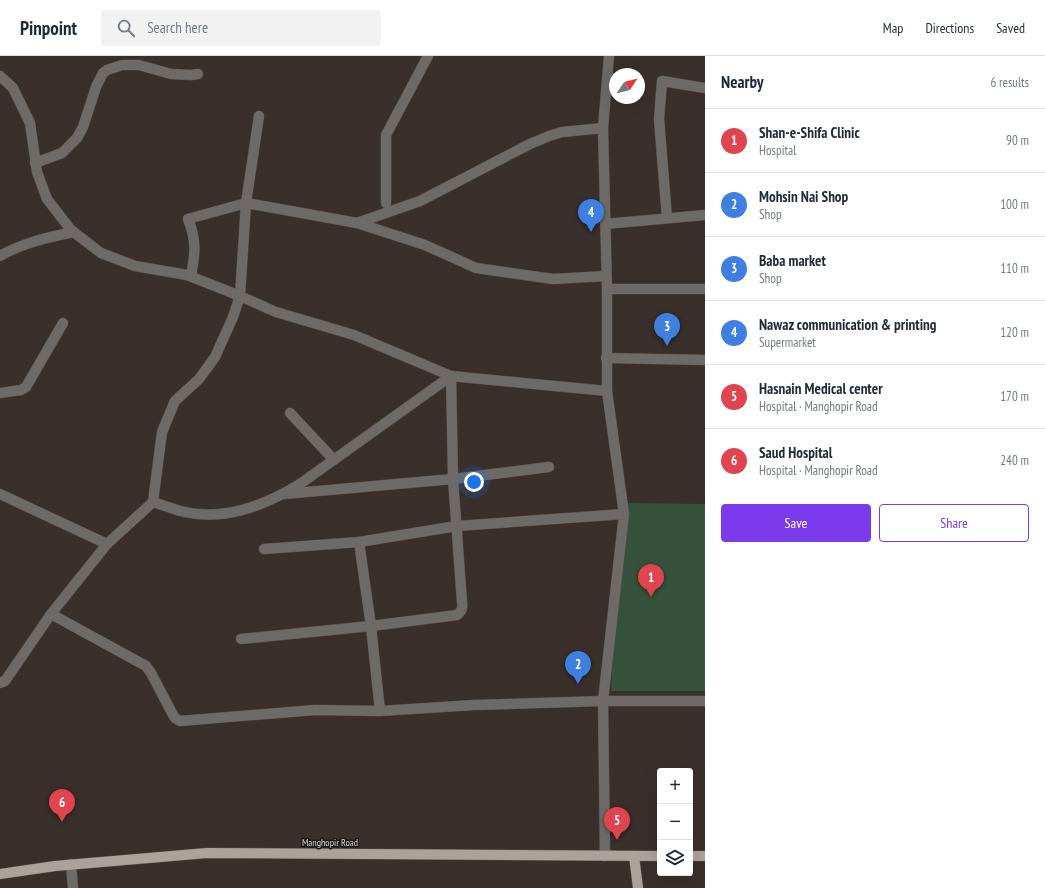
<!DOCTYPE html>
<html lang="en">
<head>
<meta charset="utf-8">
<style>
  body { margin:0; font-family:"PT Sans Narrow",sans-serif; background:#f2f2f3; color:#1f2937 }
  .controls { position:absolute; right:12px; bottom:12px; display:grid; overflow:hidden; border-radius:4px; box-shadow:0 4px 16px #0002 }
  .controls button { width:36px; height:36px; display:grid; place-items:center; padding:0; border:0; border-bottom:1px solid #e0e1e3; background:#fff; color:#1f2937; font:20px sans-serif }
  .compass { position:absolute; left:609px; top:12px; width:36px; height:36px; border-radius:50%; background:#fff; box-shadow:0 4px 16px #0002; rotate:55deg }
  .you { position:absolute; left:474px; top:426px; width:14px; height:14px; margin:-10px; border:3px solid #fff; border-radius:50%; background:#1a73e8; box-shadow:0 0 0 6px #1a73e833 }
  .badge { display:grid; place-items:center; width:26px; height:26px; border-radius:50%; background:#7c3aed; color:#fff; font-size:13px; font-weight:700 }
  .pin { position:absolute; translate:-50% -33px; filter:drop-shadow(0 1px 2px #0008) }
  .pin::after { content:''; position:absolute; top:21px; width:14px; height:12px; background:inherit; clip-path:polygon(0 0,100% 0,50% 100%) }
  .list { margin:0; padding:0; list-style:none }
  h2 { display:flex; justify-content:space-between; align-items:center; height:52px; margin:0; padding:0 16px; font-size:17px }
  h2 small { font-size:13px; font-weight:400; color:#747a83 }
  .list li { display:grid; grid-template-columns:26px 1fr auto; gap:12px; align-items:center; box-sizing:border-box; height:64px; padding:0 16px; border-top:1px solid #e0e1e3 }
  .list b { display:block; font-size:15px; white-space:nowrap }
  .list p { margin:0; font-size:13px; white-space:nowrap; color:#747a83 }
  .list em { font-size:13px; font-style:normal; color:#747a83 }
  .actions { display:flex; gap:8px; padding:12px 16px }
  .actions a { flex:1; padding:9px 0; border:1px solid #7c3aed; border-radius:4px; text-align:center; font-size:14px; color:#7c3aed }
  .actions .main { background:#7c3aed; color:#fff }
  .icon { flex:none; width:22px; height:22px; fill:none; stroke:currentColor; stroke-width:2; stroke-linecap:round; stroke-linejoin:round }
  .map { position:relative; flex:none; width:705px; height:832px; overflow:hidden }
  header { display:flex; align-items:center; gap:24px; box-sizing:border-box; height:56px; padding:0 20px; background:#fff; border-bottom:1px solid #e0e1e3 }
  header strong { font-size:19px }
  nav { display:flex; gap:22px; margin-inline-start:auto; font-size:14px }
  .search { width:280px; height:36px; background:#f2f2f3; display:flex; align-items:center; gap:10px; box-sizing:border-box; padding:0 14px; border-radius:4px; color:#747a83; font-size:15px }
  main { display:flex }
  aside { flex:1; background:#fff }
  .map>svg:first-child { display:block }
  .green { fill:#36523c }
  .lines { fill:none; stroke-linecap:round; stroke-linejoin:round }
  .minor-casing { stroke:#564d49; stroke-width:11 }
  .major-casing { stroke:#564d49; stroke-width:11 }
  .minor { stroke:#6e6a67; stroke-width:10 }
  .major { stroke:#aba29c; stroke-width:10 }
  .labels { text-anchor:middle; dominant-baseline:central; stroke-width:3; stroke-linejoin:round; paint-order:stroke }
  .street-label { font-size:10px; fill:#dad4d1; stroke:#1c1816 }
</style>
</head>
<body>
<header>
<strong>Pinpoint</strong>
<div class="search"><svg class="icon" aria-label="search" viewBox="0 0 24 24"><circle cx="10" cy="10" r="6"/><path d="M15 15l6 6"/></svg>Search here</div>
<nav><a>Map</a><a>Directions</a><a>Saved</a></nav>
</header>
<main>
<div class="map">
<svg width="705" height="832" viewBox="0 0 705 832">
  <rect width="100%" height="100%" fill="#392f2b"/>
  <!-- green -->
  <polygon class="green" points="620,447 705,448 705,635 611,635"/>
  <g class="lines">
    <defs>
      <g id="minor">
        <path d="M 0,20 L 13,32 L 30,67 L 37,116 L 47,143 L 71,174 L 101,197 L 135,210 L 187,219 L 240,240 L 276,256 L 354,279 L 451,320 L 453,423 L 462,546 C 463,552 462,555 457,559 L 371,570 L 241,583"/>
        <polyline points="35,107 62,97 77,82 83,71 96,31 103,17 107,14 122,9 139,9 171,18 191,19 198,18"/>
        <polyline points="386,147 386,79 428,0"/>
        <polyline points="667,162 659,63 662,25 705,32"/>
        <polyline points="357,167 420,145 530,88 549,80 562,76 603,72"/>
        <polyline points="605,168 705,159"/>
        <path d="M 0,200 C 22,187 49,181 74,176"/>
        <path d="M 191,220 C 195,198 197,185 188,163 L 246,147 L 357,167 L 425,189 L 476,212 L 553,223 L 606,220"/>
        <polyline points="607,233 705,233"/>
        <polyline points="606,302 705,304"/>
        <polyline points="0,337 21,334 26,331 63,267"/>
        <polyline points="290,357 334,404"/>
        <polyline points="0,438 107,488"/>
        <polyline points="284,438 453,423 549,411"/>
        <path d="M 153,446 C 162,449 171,452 180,455 C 223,466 264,450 300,428 L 451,320 L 607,335"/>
        <polyline points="359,486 371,570 380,655"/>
        <polyline points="264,493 359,486 457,470 624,458"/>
        <polyline points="51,558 146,610 151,617 172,657 175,662 180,665 315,654 380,655 474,649 603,645 705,645"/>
        <polyline points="0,627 5,625 51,558 107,488 153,446 162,376 175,345 199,323 215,301 233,261 240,240 246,147 259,60"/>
        <polyline points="605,800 603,645 624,458 607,335 607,233 603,72 609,0"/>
        <polyline points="71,808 73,832"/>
      </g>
      <g id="major">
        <polyline points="634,800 638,832"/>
        <polyline points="690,800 705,800"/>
        <polyline points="0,818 55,810 207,797 660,800"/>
      </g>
    </defs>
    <!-- minor casing -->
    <use href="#minor" class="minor-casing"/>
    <!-- major casing -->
    <use href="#major" class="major-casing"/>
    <!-- minor -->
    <use href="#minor" class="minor"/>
    <!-- major -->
    <use href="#major" class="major"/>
  </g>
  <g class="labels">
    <!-- street labels -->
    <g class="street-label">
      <text x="330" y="786">Manghopir Road</text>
    </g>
  </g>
</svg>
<div class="controls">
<button>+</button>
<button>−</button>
<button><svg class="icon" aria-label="layers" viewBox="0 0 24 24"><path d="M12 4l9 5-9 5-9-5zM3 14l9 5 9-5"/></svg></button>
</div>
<svg class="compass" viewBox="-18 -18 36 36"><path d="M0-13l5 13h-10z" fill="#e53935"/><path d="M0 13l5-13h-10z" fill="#747a83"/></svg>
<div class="you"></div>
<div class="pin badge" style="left:651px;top:541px;background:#e0444e">1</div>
<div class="pin badge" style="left:578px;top:628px;background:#3f7fe0">2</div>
<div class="pin badge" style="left:667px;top:290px;background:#3f7fe0">3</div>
<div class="pin badge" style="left:591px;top:176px;background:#3f7fe0">4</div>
<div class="pin badge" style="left:617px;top:784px;background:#e0444e">5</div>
<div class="pin badge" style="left:62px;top:766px;background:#e0444e">6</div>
</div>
<aside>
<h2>Nearby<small>6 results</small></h2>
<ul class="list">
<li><span class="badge" style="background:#e0444e">1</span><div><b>Shan-e-Shifa Clinic</b><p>Hospital</p></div><em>90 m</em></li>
<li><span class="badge" style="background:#3f7fe0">2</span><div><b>Mohsin Nai Shop</b><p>Shop</p></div><em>100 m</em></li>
<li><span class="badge" style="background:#3f7fe0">3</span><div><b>Baba market</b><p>Shop</p></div><em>110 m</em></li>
<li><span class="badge" style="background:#3f7fe0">4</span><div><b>Nawaz communication &amp; printing</b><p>Supermarket</p></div><em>120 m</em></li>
<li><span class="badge" style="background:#e0444e">5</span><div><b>Hasnain Medical center</b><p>Hospital · Manghopir Road</p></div><em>170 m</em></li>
<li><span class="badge" style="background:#e0444e">6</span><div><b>Saud Hospital</b><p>Hospital · Manghopir Road</p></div><em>240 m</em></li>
</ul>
<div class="actions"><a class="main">Save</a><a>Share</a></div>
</aside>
</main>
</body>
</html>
